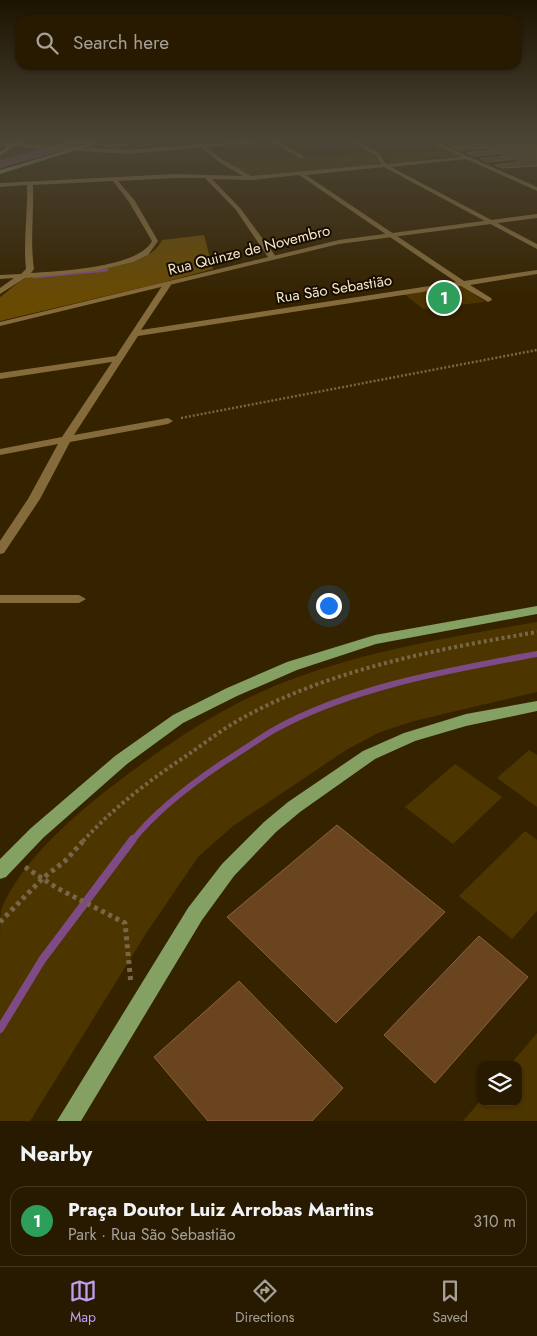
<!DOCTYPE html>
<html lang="en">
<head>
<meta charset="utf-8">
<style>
  body { margin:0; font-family:Jost,sans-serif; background:#30230a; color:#f1f3f6 }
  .controls { position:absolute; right:15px; bottom:15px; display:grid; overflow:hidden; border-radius:10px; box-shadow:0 1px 4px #0004 }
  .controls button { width:45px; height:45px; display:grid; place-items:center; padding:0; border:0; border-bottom:1px solid #443822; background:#281a00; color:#f1f3f6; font:25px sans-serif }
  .you { position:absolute; left:328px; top:605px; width:18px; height:18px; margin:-12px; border:4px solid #fff; border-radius:50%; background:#1a73e8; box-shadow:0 0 0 8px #1a73e833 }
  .badge { display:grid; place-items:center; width:32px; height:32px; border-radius:50%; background:#bca0f2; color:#fff; font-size:16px; font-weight:700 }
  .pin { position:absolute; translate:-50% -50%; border:2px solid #fff; box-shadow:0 1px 5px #0006 }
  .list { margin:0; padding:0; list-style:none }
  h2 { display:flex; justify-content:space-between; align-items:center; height:65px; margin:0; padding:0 20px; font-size:21px }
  h2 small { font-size:16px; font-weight:400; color:#a5a199 }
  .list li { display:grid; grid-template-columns:32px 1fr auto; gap:15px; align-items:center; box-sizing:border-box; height:70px; margin:0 10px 10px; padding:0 10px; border:1px solid #443822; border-radius:15px }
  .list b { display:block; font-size:19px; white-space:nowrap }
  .list p { margin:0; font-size:16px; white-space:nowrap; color:#a5a199 }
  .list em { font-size:16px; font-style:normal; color:#a5a199 }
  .icon { flex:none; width:28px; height:28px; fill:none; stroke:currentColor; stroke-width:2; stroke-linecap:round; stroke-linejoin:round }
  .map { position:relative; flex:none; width:537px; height:1121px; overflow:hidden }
  .search { position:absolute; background:#281a00; box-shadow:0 1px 4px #0004; left:15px; right:15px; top:15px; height:55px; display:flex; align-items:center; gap:12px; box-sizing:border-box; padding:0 18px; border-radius:15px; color:#a5a199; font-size:19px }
  .sheet { height:145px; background:#281a00 }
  nav { display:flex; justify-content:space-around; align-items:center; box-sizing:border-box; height:70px; border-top:1px solid #443822; background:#281a00; font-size:14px; color:#a5a199 }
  nav a { display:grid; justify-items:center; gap:2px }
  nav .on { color:#bca0f2 }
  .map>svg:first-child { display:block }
  .green { fill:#4d3500 }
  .forest { fill:#684a03 }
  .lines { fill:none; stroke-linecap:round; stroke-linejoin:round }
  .stream-far2 { stroke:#7e4b86; stroke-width:3 }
  .stream-far1 { stroke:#7e4b86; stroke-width:6 }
  .stream { stroke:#7e4b86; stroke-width:8 }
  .river { fill:#7e4b86; fill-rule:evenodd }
  .building { fill:#6a431f; stroke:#8b633f }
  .path-far2 { stroke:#776647; stroke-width:2.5; stroke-dasharray:2 2; stroke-linecap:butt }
  .path-far1 { stroke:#776647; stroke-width:4; stroke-dasharray:3 3; stroke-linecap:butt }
  .path { stroke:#776647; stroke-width:5; stroke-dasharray:4 4; stroke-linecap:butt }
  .minor { fill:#856b3b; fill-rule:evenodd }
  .tertiary { fill:#856b3b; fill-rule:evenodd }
  .secondary { fill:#856b3b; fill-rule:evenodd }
  .primary { fill:#84a062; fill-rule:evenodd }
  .labels { text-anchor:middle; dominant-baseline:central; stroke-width:4; stroke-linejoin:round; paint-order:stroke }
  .far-street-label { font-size:15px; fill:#f5e6cd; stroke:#180e00 }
</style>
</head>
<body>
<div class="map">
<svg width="537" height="1121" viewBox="0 0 537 1121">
  <rect width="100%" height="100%" fill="#352300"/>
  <!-- green -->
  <g class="green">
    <polygon points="30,148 60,150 0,169 0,156 11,151"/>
    <polygon points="449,151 459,156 390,163 383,155"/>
    <polygon points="373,154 379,162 376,164 257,176 248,175 222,161"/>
    <polygon points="459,286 464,287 485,302 423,309 404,294"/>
    <path d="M 537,622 L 537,692 L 414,721 L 378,733 L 346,750 L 233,826 L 198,857 L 145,935 L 30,1121 L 0,1121 C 0,1067 0,1014 0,960 C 0,948 0,921 1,910 C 19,865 66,823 103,793 C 146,760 191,727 240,702 C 333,655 436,640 537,622 Z"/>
    <polygon points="529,750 537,755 537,807 497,778"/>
    <polygon points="455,764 502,797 453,844 405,807"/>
    <polygon points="525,831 537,840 537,911 512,939 459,896"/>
    <polygon points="537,1033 537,1121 463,1121 481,1100 481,1102 518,1102 518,1065 510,1065"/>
  </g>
  <!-- forest -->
  <path class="forest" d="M 204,235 L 213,269 L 157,284 L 0,321 L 0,297 C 9,291 18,281 28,277 C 61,266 147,275 162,240 Z"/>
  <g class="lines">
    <!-- stream-far2 -->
    <polyline class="stream-far2" points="34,277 107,270"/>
    <!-- stream-far1 -->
    <path class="stream-far1" d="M 132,841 C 155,812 194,782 224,762 C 240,752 256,741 272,731 C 350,687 450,670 537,654"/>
    <!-- stream -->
    <polyline class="stream" points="0,1029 42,960 133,839"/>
    <!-- river -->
    <polygon class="river" points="76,139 95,139 93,142 0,168 0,160"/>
  </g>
  <!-- building -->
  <g class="building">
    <polygon points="121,139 139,139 140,141 134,143 128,141 123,143 129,144 115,148 101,145"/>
    <polygon points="444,139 523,139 537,145 537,165 535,165 537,166 502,168 495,165 521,162 514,159 488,162 480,159 506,156 500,153 474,156 467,153 492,150 486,148 460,150 453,147 476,145 471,142 455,144"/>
    <polygon points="337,825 445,912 336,1023 227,917"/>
    <polygon points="479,936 528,977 435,1083 384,1035"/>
    <polygon points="239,981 343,1088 312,1121 208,1121 154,1057"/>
  </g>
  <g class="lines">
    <!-- path-far2 -->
    <polyline class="path-far2" points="181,418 537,350"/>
    <!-- path-far1 -->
    <path class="path-far1" d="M 83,841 C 113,808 150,780 186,756 C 205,743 225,727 246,716 C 335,668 439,649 537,632"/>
    <!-- path -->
    <g class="path">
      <polyline points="25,867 57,888 125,923 131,984"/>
      <polyline points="0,922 43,878 65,861 85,839"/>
    </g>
    <!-- minor -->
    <g class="minor">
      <path d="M 267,139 L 287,139 L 278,141 L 305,157 L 300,158 L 272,142 L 206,147 L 223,160 L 251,176 L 381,164 L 375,155 L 346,139 L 352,139 L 379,153 L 386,164 L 461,157 L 423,139 L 429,139 L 537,187 L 537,191 L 535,190 L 466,159 L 391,167 L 537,244 L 537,249 L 384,167 L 306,175 L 464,281 L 537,270 L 537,274 L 470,285 L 491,298 L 492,300 L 488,302 L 461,286 L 138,336 L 74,435 L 168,418 L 173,421 L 168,424 L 70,442 L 40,499 L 4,553 L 0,554 L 0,541 L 28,499 L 58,444 L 0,455 L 0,449 L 62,437 L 112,362 L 0,379 L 0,373 L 116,356 L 164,283 L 167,283 L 171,285 L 141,330 L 456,282 L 299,175 L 251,180 L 212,179 L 240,208 L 277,258 L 273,260 L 270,260 L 236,210 L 205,178 L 175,178 L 118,181 L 135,201 L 158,241 L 148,255 L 133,262 L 95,271 L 25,278 L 0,294 L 0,288 L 14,278 L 0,279 L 0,275 L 21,274 L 26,269 C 23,241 28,214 27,185 L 0,187 L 0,183 L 175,174 L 243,176 L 219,162 L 201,147 L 128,154 L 0,146 L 0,142 L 128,150 ZM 113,181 L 129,202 L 152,241 C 138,268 59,271 31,273 L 34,269 C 30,241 34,213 33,185 Z"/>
      <polygon points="0,595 79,595 86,599 79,603 0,603"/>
    </g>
    <!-- tertiary -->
    <rect class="tertiary" x="534" y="139" width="3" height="1"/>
    <!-- secondary -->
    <polygon class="secondary" points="537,214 537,218 339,244 0,326 0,322 339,240"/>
    <!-- primary -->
    <g class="primary">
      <polygon points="19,139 24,139 0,156 0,152"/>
      <polygon points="104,139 111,139 0,174 0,170"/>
      <polygon points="537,606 537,614 376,644 297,670 237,696 183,723 127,764 43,838 6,877 0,879 0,859 31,828 115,756 173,715 227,688 287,662 375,635"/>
      <polygon points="537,701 537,711 466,726 415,741 375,759 300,812 276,832 234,876 202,920 81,1121 57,1121 188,908 222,864 264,822 288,802 363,751 404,733 466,714"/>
    </g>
  </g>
  <!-- sky -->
  <linearGradient id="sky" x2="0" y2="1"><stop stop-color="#1d1300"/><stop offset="0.47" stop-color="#4b4537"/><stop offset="1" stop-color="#4b4537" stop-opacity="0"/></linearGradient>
  <rect width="537" height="296" fill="url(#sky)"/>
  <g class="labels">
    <!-- far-street labels -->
    <g class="far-street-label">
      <text transform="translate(249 250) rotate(-14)">Rua Quinze de Novembro</text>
      <text transform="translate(334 289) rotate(-9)">Rua São Sebastião</text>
    </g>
  </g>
</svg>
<div class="controls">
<button><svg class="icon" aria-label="layers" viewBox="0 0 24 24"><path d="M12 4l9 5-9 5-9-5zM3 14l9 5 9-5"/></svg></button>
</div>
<div class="you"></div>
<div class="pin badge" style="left:444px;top:298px;background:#2e9e5b">1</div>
<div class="search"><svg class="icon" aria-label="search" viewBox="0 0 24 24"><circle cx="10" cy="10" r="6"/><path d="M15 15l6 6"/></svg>Search here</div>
</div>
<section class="sheet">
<h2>Nearby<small></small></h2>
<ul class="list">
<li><span class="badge" style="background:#2e9e5b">1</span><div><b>Praça Doutor Luiz Arrobas Martins</b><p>Park · Rua São Sebastião</p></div><em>310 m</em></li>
</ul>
</section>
<nav>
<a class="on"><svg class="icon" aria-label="map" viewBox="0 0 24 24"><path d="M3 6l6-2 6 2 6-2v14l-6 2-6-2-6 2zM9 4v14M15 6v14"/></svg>Map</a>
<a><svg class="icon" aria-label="directions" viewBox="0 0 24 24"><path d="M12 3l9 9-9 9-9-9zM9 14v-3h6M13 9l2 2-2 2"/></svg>Directions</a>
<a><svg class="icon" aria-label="saved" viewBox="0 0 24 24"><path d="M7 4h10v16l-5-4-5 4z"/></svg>Saved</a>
</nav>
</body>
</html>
